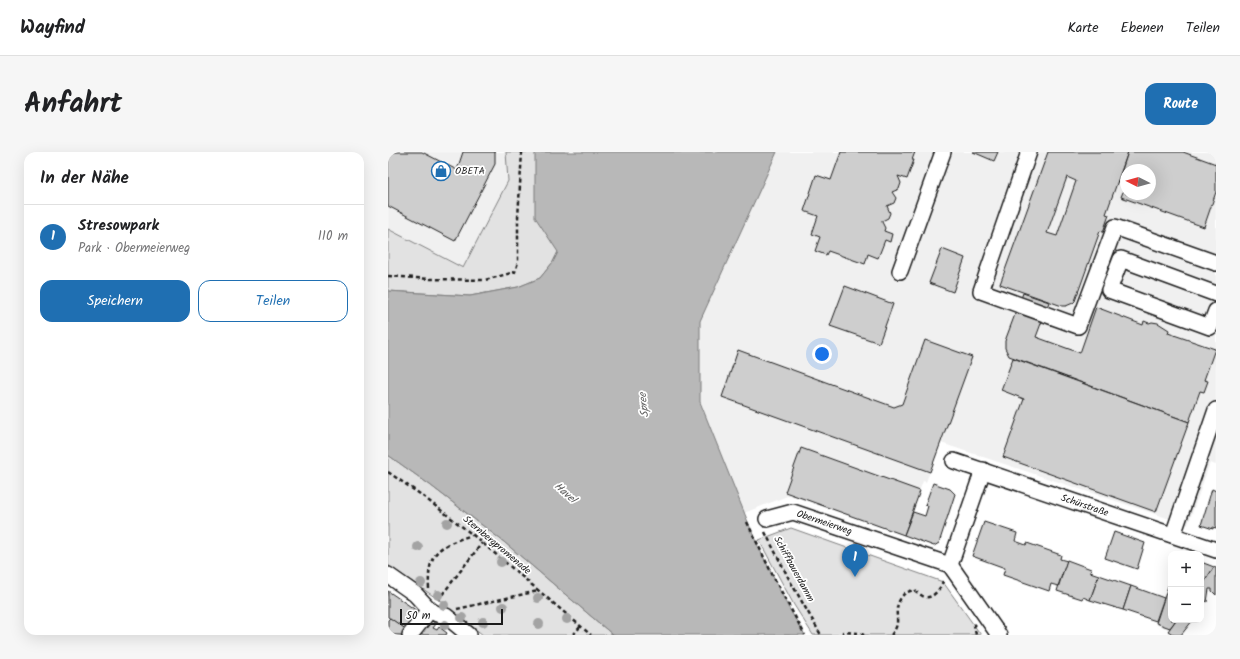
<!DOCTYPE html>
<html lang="de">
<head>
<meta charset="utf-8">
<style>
  body { margin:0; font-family:Kalam,sans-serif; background:#f6f6f6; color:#202124 }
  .controls { position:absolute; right:12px; bottom:12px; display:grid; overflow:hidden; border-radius:8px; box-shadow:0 4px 16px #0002 }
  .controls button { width:36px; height:36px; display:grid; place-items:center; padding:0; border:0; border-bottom:1px solid #e0e0e0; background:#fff; color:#202124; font:20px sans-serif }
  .compass { position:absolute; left:732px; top:12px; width:36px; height:36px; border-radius:50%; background:#fff; box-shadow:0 4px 16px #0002; rotate:276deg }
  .scale { position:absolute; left:12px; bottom:10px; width:103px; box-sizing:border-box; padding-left:4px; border:2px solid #1c1c1c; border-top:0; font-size:11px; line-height:14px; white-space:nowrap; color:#1c1c1c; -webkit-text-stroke:3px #fff; paint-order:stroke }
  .you { position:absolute; left:434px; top:202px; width:14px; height:14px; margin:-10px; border:3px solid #fff; border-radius:50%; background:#1a73e8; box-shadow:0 0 0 6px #1a73e833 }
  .badge { display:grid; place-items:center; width:26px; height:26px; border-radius:50%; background:#1f6fb2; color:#fff; font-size:13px; font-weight:700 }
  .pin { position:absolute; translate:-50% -33px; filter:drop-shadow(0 1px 2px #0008) }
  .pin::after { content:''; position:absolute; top:21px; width:14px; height:12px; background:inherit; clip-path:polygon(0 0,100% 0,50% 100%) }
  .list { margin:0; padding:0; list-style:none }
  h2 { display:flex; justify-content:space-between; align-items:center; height:52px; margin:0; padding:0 16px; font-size:17px }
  h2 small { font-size:13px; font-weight:400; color:#757577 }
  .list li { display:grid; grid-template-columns:26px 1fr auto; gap:12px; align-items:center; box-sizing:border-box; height:64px; padding:0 16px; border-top:1px solid #e0e0e0 }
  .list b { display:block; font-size:15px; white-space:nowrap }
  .list p { margin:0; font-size:13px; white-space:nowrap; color:#757577 }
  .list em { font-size:13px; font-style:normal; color:#757577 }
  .actions { display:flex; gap:8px; padding:12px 16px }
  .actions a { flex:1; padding:9px 0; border:1px solid #1f6fb2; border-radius:12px; text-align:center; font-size:14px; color:#1f6fb2 }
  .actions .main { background:#1f6fb2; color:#fff }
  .map { position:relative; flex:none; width:828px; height:483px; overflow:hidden; border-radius:12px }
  header { display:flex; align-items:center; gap:24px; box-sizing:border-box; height:56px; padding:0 20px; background:#fff; border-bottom:1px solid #e0e0e0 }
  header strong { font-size:19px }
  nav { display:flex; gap:22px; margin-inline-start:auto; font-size:14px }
  .intro { display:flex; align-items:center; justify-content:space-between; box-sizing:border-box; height:96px; padding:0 24px }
  h1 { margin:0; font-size:28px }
  .button { padding:10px 18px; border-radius:12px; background:#1f6fb2; color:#fff; font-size:14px; font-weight:700 }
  main { display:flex; gap:24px; padding:0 24px }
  aside { flex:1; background:#fff; border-radius:12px; box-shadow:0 4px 16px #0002 }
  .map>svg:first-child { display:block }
  .built { fill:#f0f0f0; fill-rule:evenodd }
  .green { fill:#e2e2e2; stroke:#7f7f7f }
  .water { fill:#b8b8b8; stroke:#7a7a7a }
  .building { fill:#cecece; stroke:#1c1c1c; fill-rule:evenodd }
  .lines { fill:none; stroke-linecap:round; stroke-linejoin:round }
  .minor-casing { stroke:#1c1c1c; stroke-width:18 }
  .path { stroke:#1c1c1c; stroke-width:2.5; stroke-dasharray:4 3; stroke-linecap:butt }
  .minor { stroke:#fff; stroke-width:15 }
  .tree { fill:#a3a3a3 }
  .labels { text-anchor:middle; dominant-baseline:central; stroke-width:3.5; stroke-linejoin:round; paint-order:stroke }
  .poi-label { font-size:10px; fill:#1c1c1c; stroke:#fff; text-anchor:start }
  .street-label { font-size:10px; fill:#1c1c1c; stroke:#fff }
  .water-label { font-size:11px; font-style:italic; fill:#5a5a5a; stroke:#fff }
</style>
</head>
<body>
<header>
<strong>Wayfind</strong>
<nav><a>Karte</a><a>Ebenen</a><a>Teilen</a></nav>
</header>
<div class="intro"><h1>Anfahrt</h1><a class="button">Route</a></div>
<main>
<aside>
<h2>In der Nähe<small></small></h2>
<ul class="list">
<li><span class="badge">1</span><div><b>Stresowpark</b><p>Park · Obermeierweg</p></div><em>110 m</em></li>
</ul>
<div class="actions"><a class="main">Speichern</a><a>Teilen</a></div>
</aside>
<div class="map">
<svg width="828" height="483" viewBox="0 0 828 483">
  <rect width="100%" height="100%" fill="#fff"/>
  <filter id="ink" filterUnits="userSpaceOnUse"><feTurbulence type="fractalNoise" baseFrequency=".025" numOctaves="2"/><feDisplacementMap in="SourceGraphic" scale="8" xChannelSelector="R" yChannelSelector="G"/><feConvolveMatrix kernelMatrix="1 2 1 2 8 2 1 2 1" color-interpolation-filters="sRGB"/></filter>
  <g filter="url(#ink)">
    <!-- built -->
    <g class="built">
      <polygon points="0,0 118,0 120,29 75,116 0,77"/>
      <path d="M 389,0 L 828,0 L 828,313 L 822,311 L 800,373 L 553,291 L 538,330 L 535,329 L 516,383 L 402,343 L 356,361 L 312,250 L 312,169 ZM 738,18 L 762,18 L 762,42 L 738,42 Z"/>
    </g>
    <!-- green -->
    <g class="green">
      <polygon points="118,0 177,0 170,100 165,110 152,126 130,135 82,144 0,139 0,77 75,116 120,29"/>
      <polygon points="0,303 42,333 116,390 225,483 95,483 58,454 54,450 0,413"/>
      <polygon points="403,376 555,430 593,483 425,483 406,453 371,388"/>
    </g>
    <!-- water -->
    <polygon class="water" points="147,0 389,0 312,169 312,250 368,390 399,453 417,483 225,483 116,390 42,333 0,303 0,139 82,144 130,135 152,126 165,110 170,100 147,65"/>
    <!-- building -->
    <g class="building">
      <polygon points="0,0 34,0 69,18 75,0 107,0 107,12 67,89 0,54"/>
      <polygon points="453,0 527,0 524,8 526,8 519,27 510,24 513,31 511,37 504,40 508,46 506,51 499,54 502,61 500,66 494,69 494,70 497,76 496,79 504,82 502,90 497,88 490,106 480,102 477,112 440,99 438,103 427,99 432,85 424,82 430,64 416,59 428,23 443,28"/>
      <polygon points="585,0 610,0 606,9"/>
      <path d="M 660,0 L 740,0 L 718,62 L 721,63 L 715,80 L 712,79 L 687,149 L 685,151 L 678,154 L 674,154 L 612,132 ZM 679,25 L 688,29 L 669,84 L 659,81 Z"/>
      <polygon points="740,0 795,0 828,12 828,40 816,75 733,45 738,32 738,42 762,42 762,18 738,18 738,32 730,30"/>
      <polygon points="554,97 577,106 565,140 541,131"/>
      <polygon points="457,134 505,152 491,191 442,174"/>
      <polygon points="635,141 661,150 648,185 692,201 708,155 755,173 756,169 761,171 764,170 770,171 781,178 780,181 827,197 816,228 820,229 816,240 812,239 801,270 621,204 617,196 617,189"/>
      <polygon points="537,188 584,205 542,320 334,245 350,198 506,255 514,252"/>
      <polygon points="625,206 801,270 768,360 615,305 636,247 613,238"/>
      <polygon points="413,296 532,339 516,383 397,340"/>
      <polygon points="545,331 562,337 567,342 551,391 546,394 516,383 525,360 537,364 540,354 537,353"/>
      <polygon points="824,337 828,339 828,376 825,375 825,377 813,373"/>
      <polygon points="596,370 629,381 627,389 638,393 639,391 673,403 672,407 679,409 670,434 663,432 661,439 615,423 617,416 584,404"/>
      <polygon points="726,380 757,391 749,417 717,406"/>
      <polygon points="679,408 703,417 702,420 711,423 702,448 695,445 694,447 669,439"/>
      <polygon points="813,410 826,415 813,435"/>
      <polygon points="826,415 828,416 828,443 824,439 824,437 821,437 819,450 813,445 813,435"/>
      <polygon points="711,423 743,434 735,458 702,448"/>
      <polygon points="783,425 783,458 781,463 783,463 783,468 788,468 782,476 768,471"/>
      <polygon points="743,434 776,446 768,469 735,458"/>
      <polygon points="0,439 32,461 19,478 0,465"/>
      <polygon points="2,466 19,478 15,483 0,483 0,468"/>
      <polygon points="41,467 48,472 45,476 49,478 51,475 59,481 58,483 28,483"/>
      <polygon points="788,468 805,468 793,483 786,483 780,479"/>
    </g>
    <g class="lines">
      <defs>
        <g id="minor">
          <polyline points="641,0 593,139 690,174 727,75 828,111"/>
          <polyline points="512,119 555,0"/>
          <polyline points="828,142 733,107 721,138 822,175 828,159"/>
          <path id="s1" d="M 566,309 L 828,398"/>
          <path id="s2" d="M 379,367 L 405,360 L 562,413 L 611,483"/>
          <polyline points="785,383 828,258"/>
          <polyline points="562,413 595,318"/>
          <polyline points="0,423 27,442 42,458 49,462 58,464 81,483"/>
          <polyline points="22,483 42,458"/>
        </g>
      </defs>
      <!-- minor casing -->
      <use href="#minor" class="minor-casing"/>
      <!-- path -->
      <g class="path">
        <polyline points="0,124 42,127 97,128 127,120 130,110 130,66 134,0"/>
        <polyline points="0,320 32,342 85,383 203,483"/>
        <polyline points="359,370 386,426 417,483"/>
        <polyline points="377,380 401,427 433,483"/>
        <path d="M 41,437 C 39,399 51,394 84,383"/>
        <polyline points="50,448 94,391"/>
        <polyline points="69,457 150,439"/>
        <polyline points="587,472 586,473 588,483"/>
        <polyline points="185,483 193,474"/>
        <polyline points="455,483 455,480 472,481 476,483"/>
        <path d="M 503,483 C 514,471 506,464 510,452 C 511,448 514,444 517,441 L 525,438 C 530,440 533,444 537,445 C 546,447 553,435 555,429"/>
      </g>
      <!-- minor -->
      <use href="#minor" class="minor"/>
    </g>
    <!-- trees -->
    <g class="tree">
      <circle cx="59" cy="371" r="5"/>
      <circle cx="30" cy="395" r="5"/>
      <circle cx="113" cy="410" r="5"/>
      <circle cx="33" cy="431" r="5"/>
      <circle cx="50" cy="443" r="5"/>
      <circle cx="150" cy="446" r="5"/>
      <circle cx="56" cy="453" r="5"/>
      <circle cx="115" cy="455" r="5"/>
      <circle cx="74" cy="466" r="5"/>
      <circle cx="179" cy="467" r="5"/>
      <circle cx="95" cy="470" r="5"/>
      <circle cx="151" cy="472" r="5"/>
      <circle cx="57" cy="473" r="5"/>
    </g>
  </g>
  <!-- icons -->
  <defs>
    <symbol id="shop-ring" viewBox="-11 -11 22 22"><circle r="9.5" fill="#fff" stroke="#1f6fb2" stroke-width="1.5"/><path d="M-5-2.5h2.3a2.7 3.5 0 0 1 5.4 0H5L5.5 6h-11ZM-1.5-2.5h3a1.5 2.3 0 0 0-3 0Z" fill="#1f6fb2"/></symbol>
  </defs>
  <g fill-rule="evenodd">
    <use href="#shop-ring" x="42" y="8" width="22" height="22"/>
  </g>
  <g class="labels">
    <!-- poi labels -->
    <g class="poi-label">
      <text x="67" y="19">OBETA</text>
    </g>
    <!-- street labels -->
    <g class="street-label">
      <text stroke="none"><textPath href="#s1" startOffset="138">Schürstraße</textPath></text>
      <text stroke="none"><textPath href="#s2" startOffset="60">Obermeierweg</textPath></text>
      <text transform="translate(109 393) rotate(40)">Sternbergpromenade</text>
      <text transform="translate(406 417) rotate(61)">Schiffbauerdamm</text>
    </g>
    <!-- water labels -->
    <g class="water-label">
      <text transform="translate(256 253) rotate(-96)">Spree</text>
      <text transform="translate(177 341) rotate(41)">Havel</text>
    </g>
  </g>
</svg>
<div class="controls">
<button>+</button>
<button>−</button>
</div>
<svg class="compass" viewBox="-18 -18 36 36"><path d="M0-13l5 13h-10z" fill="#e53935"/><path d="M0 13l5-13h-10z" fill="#757577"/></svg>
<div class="scale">50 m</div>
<div class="you"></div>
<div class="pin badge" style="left:467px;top:425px">1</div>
</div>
</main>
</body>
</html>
